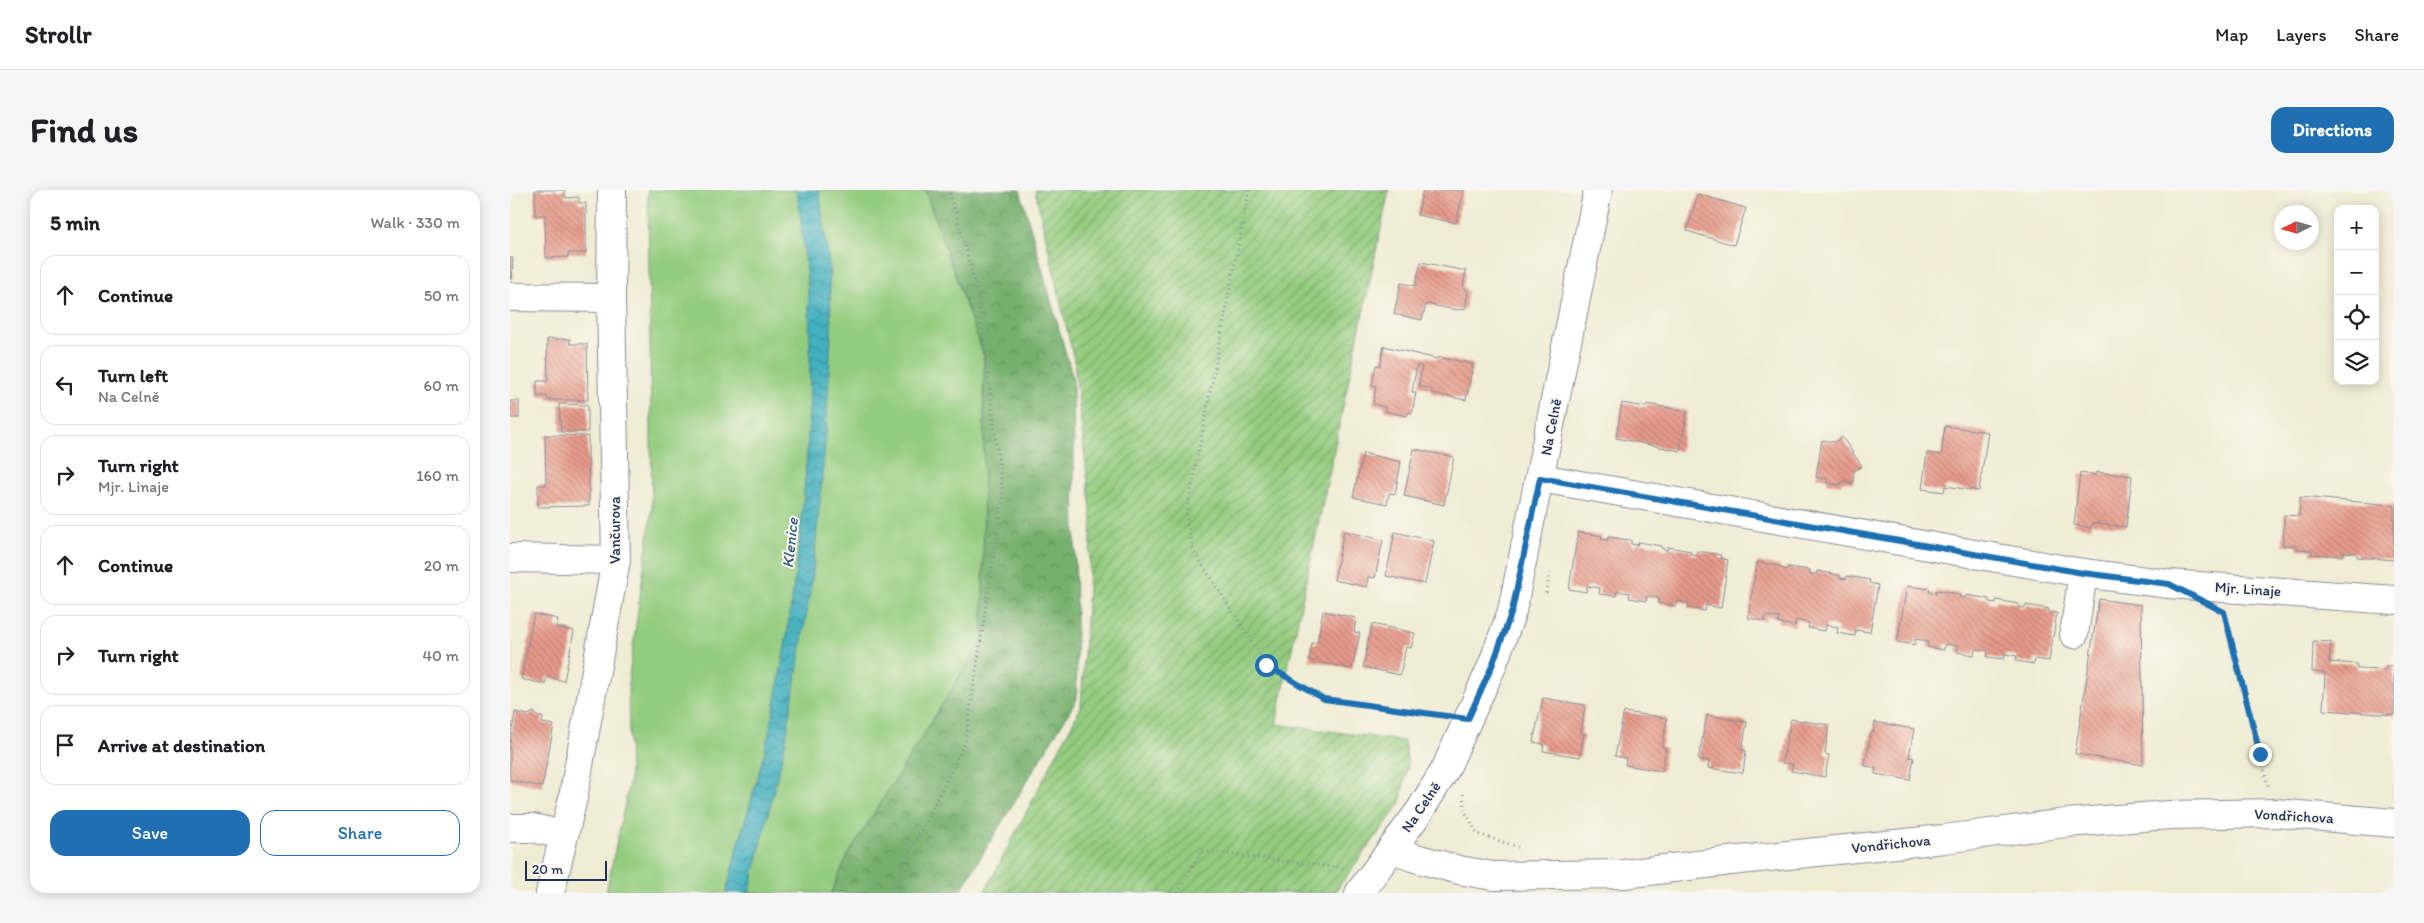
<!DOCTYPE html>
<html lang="en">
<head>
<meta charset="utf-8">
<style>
  body { margin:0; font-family:Itim,sans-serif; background:#f6f6f6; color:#202124 }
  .controls { position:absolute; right:15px; top:15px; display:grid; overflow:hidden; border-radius:10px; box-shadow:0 2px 12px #0003 }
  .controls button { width:45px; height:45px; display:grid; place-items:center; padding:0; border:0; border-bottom:1px solid #e0e0e0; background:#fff; color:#202124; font:25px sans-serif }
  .compass { position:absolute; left:1764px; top:15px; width:45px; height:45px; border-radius:50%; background:#fff; box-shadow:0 2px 12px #0003; rotate:265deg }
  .scale { position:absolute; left:15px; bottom:12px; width:82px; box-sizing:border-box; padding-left:5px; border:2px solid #1b2f5e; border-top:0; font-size:14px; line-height:18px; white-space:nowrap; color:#1b2f5e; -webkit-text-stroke:4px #fbf7ec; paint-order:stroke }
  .stop { position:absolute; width:15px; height:15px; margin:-11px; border:4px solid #1f6fb2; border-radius:50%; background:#fff }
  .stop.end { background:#1f6fb2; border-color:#fff; box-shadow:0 1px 5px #0008 }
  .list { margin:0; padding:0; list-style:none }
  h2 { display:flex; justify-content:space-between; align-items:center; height:65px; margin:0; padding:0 20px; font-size:21px }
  h2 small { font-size:16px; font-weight:400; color:#757577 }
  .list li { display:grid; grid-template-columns:32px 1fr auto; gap:15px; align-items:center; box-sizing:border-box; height:80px; margin:0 10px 10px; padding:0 10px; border:1px solid #e0e0e0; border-radius:15px }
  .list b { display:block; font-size:19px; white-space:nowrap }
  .list p { margin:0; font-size:16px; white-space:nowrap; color:#757577 }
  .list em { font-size:16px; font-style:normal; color:#757577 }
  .actions { display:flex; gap:10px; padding:15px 20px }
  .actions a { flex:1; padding:11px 0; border:1px solid #1f6fb2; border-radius:15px; text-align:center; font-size:18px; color:#1f6fb2 }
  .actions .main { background:#1f6fb2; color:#fff }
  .icon { flex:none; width:28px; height:28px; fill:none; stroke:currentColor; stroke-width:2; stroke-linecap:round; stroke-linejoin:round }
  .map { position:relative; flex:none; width:1884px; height:703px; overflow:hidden; border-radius:15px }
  header { display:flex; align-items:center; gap:30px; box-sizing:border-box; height:70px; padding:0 25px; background:#fff; border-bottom:1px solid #e0e0e0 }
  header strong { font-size:24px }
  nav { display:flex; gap:28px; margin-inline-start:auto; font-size:18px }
  .intro { display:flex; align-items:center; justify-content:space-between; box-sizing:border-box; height:120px; padding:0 30px }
  h1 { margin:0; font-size:35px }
  .button { padding:12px 22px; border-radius:15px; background:#1f6fb2; color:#fff; font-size:18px; font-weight:700 }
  main { display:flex; gap:30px; padding:0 30px }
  aside { flex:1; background:#fff; border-radius:15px; box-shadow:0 2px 12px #0003 }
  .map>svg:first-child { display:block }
  .grass { fill:#94cc7f; stroke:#587e6e }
  .forest { fill:url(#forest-crowns); stroke:#497066 }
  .garden { fill:url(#garden-furrows); stroke:#587e6e }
  .water { fill:url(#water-waves); stroke:#2f708f }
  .building { fill:url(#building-back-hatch) }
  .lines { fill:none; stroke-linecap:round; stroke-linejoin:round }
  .minor-casing { stroke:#868d98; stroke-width:30 }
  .path { stroke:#868d98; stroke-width:3; stroke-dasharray:1 4; stroke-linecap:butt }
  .minor { stroke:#fff; stroke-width:28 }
  .route { stroke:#1f6fb2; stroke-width:6 }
  .labels { text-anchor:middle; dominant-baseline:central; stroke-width:4; stroke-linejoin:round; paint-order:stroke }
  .street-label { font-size:15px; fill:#1b2f5e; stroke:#fbf7ec }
  .water-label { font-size:16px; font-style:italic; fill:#295c80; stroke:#fbf7ec }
</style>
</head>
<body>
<header>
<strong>Strollr</strong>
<nav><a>Map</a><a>Layers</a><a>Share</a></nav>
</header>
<div class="intro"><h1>Find us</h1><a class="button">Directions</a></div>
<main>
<aside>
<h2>5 min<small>Walk · 330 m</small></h2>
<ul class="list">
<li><svg class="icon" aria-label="ahead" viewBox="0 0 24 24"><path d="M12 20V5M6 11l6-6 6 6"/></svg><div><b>Continue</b></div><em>50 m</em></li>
<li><svg class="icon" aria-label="left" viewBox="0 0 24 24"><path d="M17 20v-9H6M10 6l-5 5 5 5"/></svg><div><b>Turn left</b><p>Na Celně</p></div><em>60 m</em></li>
<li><svg class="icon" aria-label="right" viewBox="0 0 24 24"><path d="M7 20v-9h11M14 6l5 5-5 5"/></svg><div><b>Turn right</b><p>Mjr. Linaje</p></div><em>160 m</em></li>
<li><svg class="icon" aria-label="ahead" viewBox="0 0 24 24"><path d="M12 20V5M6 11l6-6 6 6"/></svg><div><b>Continue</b></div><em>20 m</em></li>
<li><svg class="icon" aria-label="right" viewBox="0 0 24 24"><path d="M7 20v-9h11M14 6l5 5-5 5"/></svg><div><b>Turn right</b></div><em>40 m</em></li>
<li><svg class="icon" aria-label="arrive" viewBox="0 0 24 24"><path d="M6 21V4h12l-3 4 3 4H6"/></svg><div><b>Arrive at destination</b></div></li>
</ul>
<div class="actions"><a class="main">Save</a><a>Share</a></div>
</aside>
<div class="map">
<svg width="1884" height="703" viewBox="0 0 1884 703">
  <defs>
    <pattern id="forest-crowns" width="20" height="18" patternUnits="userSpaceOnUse" patternTransform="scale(1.25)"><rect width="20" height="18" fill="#77b06e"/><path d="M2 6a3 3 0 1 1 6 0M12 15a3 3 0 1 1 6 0" fill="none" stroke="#61905e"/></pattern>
    <pattern id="garden-furrows" width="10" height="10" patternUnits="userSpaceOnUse" patternTransform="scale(1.25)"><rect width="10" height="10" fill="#94cc7f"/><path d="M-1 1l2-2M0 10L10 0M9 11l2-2" fill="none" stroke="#78a66b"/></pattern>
    <pattern id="water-waves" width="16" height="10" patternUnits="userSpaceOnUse" patternTransform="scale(1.25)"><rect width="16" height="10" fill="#43b0c0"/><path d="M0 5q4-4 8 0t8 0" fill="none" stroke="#37909f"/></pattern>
    <pattern id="building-back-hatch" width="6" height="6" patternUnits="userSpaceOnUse" patternTransform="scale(1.25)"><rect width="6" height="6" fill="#e79a8a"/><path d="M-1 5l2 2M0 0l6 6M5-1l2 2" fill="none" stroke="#ba7e74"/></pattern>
  </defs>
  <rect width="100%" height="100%" fill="#fbf7ec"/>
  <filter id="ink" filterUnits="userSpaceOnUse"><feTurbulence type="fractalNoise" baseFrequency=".02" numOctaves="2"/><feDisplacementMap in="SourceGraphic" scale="10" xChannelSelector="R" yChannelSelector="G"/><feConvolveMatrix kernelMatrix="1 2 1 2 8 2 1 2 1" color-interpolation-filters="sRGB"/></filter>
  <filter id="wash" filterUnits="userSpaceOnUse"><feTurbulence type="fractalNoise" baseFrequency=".0096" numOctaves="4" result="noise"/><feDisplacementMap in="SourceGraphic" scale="20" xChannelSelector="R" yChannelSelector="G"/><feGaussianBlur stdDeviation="1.12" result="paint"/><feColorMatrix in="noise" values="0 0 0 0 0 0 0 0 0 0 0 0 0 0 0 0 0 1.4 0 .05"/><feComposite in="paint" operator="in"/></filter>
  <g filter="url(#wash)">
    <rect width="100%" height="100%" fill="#f0ebd3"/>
    <!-- grass -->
    <g class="grass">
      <path d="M 138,0 L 287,0 C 293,48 299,95 300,143 C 302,269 287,396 264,520 C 252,582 230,642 216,703 L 96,703 L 120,589 L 118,493 L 142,319 Z"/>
      <polygon points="309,0 415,0 474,166 473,449 338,665 321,703 239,703 321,144 319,77"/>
    </g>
    <!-- forest -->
    <polygon class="forest" points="415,0 510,0 563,189 567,509 449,703 321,703 338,665 473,449 474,166"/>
    <!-- garden -->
    <polygon class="garden" points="525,0 879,0 766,534 894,551 898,575 890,614 824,703 474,703 571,517 582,330 564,170"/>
    <!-- water -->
    <path class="water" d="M 287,0 L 309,0 L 319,77 L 321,144 L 316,245 L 303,383 L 275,555 L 239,703 L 216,703 C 230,642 252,582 264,520 C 287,396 302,269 300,143 C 299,95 293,48 287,0 Z"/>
    <g id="blocks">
      <!-- building -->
      <g class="building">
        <polygon points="25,0 55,0 55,8 69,7 69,13 76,13 76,63 58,63 58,67 36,68 35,25 25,26"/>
        <polygon points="913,0 954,0 946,33 907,25"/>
        <polygon points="1188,4 1236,18 1224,55 1177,41"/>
        <polygon points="0,68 3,68 2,89 0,89"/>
        <polygon points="911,72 956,81 953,97 958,102 955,119 947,120 916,114 912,130 884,124 891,93 905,96"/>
        <polygon points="37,149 60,149 60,154 77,154 78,210 38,210 37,206 27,206 27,191 38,191"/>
        <polygon points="874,156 927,169 928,167 963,174 956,210 921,203 921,199 909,196 912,176 907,175 902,202 906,203 902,223 898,222 897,226 875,221 875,217 863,214 866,196 862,195 866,175 870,176"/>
        <rect x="0" y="211" width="9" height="17"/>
        <polygon points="1112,213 1136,217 1137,214 1177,221 1170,261 1106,248"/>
        <polygon points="49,214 78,215 78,242 51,242"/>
        <polygon points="1435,236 1478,242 1469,301 1435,296 1434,302 1412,299 1417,263 1431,265"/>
        <polygon points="35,245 78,246 79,316 28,317 28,295 36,295"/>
        <polygon points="1332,247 1352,276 1344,281 1343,293 1332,291 1331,295 1317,293 1317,289 1306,287 1312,250 1325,252"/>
        <polygon points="904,259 944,267 934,315 894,306"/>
        <polygon points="853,263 891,272 885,304 879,303 877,314 843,307"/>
        <polygon points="1586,282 1622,286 1616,337 1582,333 1581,338 1564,335 1570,283 1585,285"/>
        <polygon points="1790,307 1884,315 1884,370 1847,367 1847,363 1833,362 1833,366 1801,364 1802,360 1787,359 1787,356 1773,355 1774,325 1789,326"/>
        <polygon points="834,341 873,350 865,388 858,387 857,397 824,390"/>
        <polygon points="885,342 924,351 915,394 876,386"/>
        <polygon points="1068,342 1092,346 1091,349 1098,350 1098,347 1121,350 1121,354 1127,355 1128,352 1151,356 1151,358 1157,360 1158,357 1181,361 1180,364 1187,365 1187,361 1211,365 1210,368 1218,370 1211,418 1196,415 1195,421 1178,418 1179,413 1167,411 1166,416 1148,413 1149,408 1137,406 1136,411 1119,408 1120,403 1107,401 1106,406 1089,404 1090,398 1077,396 1076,402 1059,399"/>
        <polygon points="1247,372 1270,376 1270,378 1277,380 1277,377 1300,380 1300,384 1306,384 1307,381 1330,385 1330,388 1336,389 1337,386 1360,390 1359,393 1368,395 1360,442 1346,440 1345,446 1327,443 1328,437 1316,435 1315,441 1298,438 1299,433 1286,430 1285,436 1268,433 1269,428 1256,426 1255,431 1238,428"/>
        <polygon points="1397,396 1420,399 1419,402 1426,404 1426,400 1450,404 1449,407 1456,408 1456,405 1479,409 1479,412 1486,413 1486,410 1509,414 1509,417 1515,418 1516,415 1539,419 1538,422 1547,423 1539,471 1525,469 1524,474 1506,471 1507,466 1495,464 1494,469 1477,467 1478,461 1465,459 1464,465 1447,462 1448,456 1435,454 1434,460 1417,457 1418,451 1405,449 1405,455 1387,452"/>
        <polygon points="1589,409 1631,415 1633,575 1565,564"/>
        <polygon points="813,421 846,428 844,442 850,443 842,479 799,470 802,453 807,453"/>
        <polygon points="24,424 48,429 46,437 64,441 54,491 37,487 35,494 11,489"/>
        <polygon points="862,434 905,443 901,458 896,457 890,485 853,477"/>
        <polygon points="1803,451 1821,452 1819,472 1847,474 1847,479 1875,480 1876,476 1884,476 1884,525 1813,520 1815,483 1802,482"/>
        <polygon points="1033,508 1075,515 1071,544 1074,544 1070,567 1033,561 1034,554 1023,552"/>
        <polygon points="5,522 18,525 24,522 28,527 33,527 32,533 44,535 32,597 0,590 0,553"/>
        <polygon points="1114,522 1157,528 1152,557 1156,558 1152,581 1115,575 1116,568 1105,566"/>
        <polygon points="1197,525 1237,532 1232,560 1236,561 1233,583 1198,578 1199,571 1188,570"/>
        <polygon points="1281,529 1319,535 1315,564 1319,565 1315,587 1281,581 1283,574 1272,573"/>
        <polygon points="1365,532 1404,539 1399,567 1404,568 1400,590 1365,584 1366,578 1355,576 1361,542 1363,543"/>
      </g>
    </g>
  </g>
  <g filter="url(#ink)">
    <use href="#blocks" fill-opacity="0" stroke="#868d98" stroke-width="1"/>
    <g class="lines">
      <defs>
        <g id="minor">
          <polyline points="0,107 101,108"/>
          <polyline points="1030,288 1573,383 1659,394 1884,410"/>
          <polyline points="0,368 106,370"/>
          <polyline points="1564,444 1573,383"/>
          <polyline points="0,638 22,638 54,645"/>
          <polyline points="883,658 902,667 949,680 983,686 1114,684 1220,671 1434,649 1556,633 1659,625 1766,623 1884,633"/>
          <polyline points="40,703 63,608 106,370 101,108 102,0"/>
          <polyline points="849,703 909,622 935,580 982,476 1002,421 1088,0"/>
        </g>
      </defs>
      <!-- minor casing -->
      <use href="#minor" class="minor-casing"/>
      <!-- path -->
      <g class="path">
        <polyline points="739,0 676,327 684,362 757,475 815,509 930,525"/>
        <polyline points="1036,403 1040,383"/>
        <polyline points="1715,425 1758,596"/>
        <polyline points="953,604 955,622 968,644 1008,657"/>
        <polyline points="380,703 455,553 493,305 467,101 439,0"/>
        <polyline points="668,703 691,661 833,678"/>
      </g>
      <!-- minor -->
      <use href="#minor" class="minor"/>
    </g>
  </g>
  <g class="lines" filter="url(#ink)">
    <!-- route -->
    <polyline class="route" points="756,475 814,509 958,529 982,476 1002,421 1030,288 1573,383 1659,394 1714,422 1750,564"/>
  </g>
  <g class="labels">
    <!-- street labels -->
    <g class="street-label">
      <text transform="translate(1041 237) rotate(-79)">Na Celně</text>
      <text transform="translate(105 340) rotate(-90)">Vančurova</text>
      <text transform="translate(1738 399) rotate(4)">Mjr. Linaje</text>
      <text transform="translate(911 617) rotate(-56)">Na Celně</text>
      <text transform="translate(1784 626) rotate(3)">Vondřichova</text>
      <text transform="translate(1381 654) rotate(-6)">Vondřichova</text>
    </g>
    <!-- water labels -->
    <g class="water-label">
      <text transform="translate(280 353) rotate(-84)">Klenice</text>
    </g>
  </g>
</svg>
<div class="controls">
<button>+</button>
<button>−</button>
<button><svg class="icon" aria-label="locate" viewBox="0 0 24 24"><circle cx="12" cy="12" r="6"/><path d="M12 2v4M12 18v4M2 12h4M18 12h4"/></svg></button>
<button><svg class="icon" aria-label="layers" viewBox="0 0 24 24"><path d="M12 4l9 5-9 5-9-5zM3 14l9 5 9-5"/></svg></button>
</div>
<svg class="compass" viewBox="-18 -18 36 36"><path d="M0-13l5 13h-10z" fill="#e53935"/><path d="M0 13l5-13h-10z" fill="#757577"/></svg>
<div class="scale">20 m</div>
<div class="stop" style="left:756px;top:475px"></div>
<div class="stop end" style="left:1750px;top:564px"></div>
</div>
</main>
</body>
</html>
